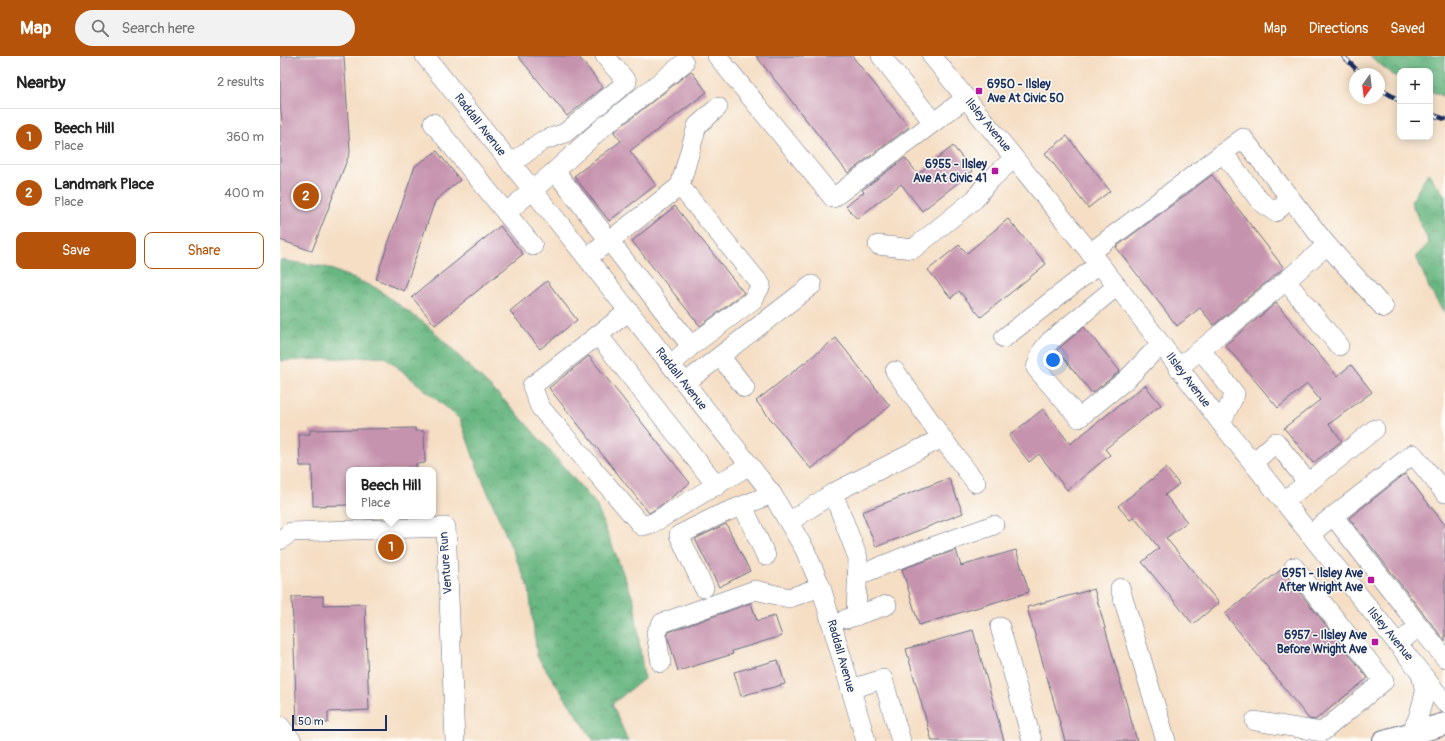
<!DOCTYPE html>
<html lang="en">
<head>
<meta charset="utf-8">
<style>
  body { margin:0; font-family:Pangolin,sans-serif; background:#f2f2f2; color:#222 }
  .controls { position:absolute; right:12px; top:12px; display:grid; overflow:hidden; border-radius:8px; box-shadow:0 2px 10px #0003 }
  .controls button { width:36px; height:36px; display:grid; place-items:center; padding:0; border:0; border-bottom:1px solid #e0e0e0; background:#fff; color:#222; font:20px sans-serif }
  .compass { position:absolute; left:1069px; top:12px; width:36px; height:36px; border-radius:50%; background:#fff; box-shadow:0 2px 10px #0003; rotate:194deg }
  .scale { position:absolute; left:12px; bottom:10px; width:95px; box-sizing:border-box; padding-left:4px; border:2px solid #1b2f5e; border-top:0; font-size:11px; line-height:14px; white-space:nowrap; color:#1b2f5e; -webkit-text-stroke:3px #fdfcf7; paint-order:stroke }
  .you { position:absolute; left:773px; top:304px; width:14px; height:14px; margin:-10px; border:3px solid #fff; border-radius:50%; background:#1a73e8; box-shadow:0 0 0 6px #1a73e833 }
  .badge { display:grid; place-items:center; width:26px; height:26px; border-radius:50%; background:#b45309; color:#fff; font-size:13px; font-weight:700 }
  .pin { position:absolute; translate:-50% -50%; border:2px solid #fff; box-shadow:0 1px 4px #0006 }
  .popup { position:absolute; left:66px; top:411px; width:90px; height:52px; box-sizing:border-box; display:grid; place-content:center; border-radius:8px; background:#fff; filter:drop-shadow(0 1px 3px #0005); font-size:13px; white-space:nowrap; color:#767676 }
  .popup b { font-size:15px; color:#222 }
  .popup::after { content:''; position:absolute; left:50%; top:100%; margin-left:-8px; border:8px solid transparent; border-top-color:#fff }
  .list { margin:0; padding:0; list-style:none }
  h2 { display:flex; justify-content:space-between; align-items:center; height:52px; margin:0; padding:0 16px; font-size:17px }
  h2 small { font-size:13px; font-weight:400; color:#767676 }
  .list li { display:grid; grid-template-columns:26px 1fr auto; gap:12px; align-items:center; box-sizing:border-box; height:56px; padding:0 16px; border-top:1px solid #e0e0e0 }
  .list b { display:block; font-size:15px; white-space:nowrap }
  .list p { margin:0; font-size:13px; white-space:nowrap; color:#767676 }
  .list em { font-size:13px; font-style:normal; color:#767676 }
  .actions { display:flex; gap:8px; padding:12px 16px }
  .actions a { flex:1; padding:9px 0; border:1px solid #b45309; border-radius:8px; text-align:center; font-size:14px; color:#b45309 }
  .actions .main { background:#b45309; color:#fff }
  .icon { flex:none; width:22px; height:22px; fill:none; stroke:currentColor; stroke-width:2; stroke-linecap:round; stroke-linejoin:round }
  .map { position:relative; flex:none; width:1165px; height:685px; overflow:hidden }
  header { display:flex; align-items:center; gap:24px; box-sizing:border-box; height:56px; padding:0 20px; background:#b45309; color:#fff }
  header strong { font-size:19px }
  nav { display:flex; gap:22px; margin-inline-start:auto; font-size:14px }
  .search { width:280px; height:36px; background:#f2f2f2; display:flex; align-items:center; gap:10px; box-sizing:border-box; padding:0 14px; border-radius:22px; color:#767676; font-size:15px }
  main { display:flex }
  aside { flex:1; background:#fff }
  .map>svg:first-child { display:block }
  .forest { fill:url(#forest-crowns); stroke:#42726f }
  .building { fill:#c693ae }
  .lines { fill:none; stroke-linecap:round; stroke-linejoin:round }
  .minor-casing { stroke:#676c82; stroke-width:20 }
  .major-casing { stroke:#676c82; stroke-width:24 }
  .minor { stroke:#fff; stroke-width:19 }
  .major { stroke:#fff; stroke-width:22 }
  .rail-casing { stroke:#1b2f5e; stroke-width:4.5 }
  .rail { stroke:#fdfcf7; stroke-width:3; stroke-dasharray:9; stroke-linecap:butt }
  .poi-dot { fill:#b5179e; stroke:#fdfcf7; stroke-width:1.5 }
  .labels { text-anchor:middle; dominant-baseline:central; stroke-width:3; stroke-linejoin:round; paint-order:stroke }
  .poi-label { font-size:12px; font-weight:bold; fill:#1b2f5e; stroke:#fdfcf7; text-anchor:end }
  .street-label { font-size:12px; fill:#1b2f5e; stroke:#fdfcf7 }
</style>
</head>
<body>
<header>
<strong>Map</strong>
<div class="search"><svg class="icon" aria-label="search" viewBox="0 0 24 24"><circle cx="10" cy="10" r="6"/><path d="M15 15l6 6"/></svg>Search here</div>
<nav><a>Map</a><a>Directions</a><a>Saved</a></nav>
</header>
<main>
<aside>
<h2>Nearby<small>2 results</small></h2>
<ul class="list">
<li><span class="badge">1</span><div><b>Beech Hill</b><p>Place</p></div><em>360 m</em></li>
<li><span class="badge">2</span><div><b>Landmark Place</b><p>Place</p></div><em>400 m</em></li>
</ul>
<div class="actions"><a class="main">Save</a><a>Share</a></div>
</aside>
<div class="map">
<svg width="1165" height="685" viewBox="0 0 1165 685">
  <defs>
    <pattern id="forest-crowns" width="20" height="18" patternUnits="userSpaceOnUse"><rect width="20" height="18" fill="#68b680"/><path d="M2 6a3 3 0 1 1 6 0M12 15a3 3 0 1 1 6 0" fill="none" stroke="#55946c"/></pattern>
  </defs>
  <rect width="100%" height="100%" fill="#fdfcf7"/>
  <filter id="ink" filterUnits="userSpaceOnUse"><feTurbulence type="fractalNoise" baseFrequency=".025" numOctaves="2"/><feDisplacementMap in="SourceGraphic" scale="8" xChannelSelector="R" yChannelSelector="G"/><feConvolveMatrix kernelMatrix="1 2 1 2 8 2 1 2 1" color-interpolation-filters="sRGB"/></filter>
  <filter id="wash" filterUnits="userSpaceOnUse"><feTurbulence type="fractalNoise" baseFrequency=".012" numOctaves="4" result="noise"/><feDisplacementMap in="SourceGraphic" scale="16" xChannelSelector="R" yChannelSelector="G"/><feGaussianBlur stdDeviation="0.9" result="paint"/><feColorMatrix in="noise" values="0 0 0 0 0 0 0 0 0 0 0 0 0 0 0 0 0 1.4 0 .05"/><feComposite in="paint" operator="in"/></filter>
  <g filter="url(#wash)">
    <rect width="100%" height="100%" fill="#f5dec4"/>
    <!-- forest -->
    <g class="forest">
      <polygon points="1090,0 1165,0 1165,41 1150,35 1150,15 1120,15 1120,22 1113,19"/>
      <polygon points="1148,117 1165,140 1165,258 1150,234 1136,200 1149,187 1131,146"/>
      <polygon points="0,204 46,211 96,232 148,270 235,355 316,448 354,545 364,623 332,648 348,685 314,685 257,600 249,533 197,411 180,363 150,338 104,300 0,305"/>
    </g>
    <g id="blocks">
      <!-- building -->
      <g class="building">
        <polygon points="0,0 64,0 70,96 32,195 0,184 0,72 2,65 0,47"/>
        <polygon points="238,0 298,0 323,31 287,60"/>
        <polygon points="476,0 572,0 629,71 568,117"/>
        <polygon points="411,15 427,36 350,95 376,129 329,165 294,120 341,85 334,76"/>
        <polygon points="787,80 830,135 808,152 765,97"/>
        <polygon points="673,90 693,115 642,155 621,128 577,163 566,150 584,136 582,134 625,102 638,118"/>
        <polygon points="157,95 180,124 155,145 124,235 96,223 135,110"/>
        <polygon points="932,119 1004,212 934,269 920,252 897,270 836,191"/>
        <polygon points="395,150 464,237 420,270 352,185"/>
        <polygon points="728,163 766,208 701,261 679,235 671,242 648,214 679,189 687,197"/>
        <polygon points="220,170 243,198 155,269 132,241"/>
        <polygon points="267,225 297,264 260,293 230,255"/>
        <polygon points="996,247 1057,320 1071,309 1092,336 1049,368 1062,385 1033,407 1004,372 1040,344 1027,328 998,352 945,289"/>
        <polygon points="804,271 840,315 812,337 777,294"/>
        <polygon points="556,282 610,350 531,413 476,345"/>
        <polygon points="309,300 410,427 384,447 369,457 269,332"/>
        <polygon points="865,329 881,349 825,393 830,399 787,434 759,398 749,406 729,380 763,353 790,388"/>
        <polygon points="135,372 135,375 144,375 145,407 136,408 136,414 69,414 69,449 33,450 32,410 20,410 19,378 30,378 30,374"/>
        <polygon points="886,412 899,428 885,439 907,466 886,482 939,547 913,568 862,506 879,492 854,461 850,464 838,450"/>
        <polygon points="1125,418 1165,469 1165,585 1069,462"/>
        <polygon points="669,422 683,457 596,491 582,456"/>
        <polygon points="446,468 470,515 439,531 415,483"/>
        <polygon points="676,494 681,510 736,494 749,536 639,569 622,513"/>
        <polygon points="1003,512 1005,518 1088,622 1035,664 1029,663 945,558"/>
        <polygon points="814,533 857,685 785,685 747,551"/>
        <polygon points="43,540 43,549 85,548 89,654 48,656 48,667 17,668 12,541"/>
        <polygon points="471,547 477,565 495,560 502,580 452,595 453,598 398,615 388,582 388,579 389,576"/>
        <polygon points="693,574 724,685 652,685 626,593"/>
        <polygon points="498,604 505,628 461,640 454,616"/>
      </g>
    </g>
  </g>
  <g filter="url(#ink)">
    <use href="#blocks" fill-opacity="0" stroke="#676c82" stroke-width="1"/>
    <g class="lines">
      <defs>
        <g id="minor">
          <polyline points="145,0 307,202 492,438 525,494 541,531 586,685"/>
          <polyline points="437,0 553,142 686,42"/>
          <polyline points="601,0 653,66"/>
          <polyline points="652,0 837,230 941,367 1165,647"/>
          <polyline points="153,67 253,190"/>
          <polyline points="943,97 980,145 995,156 1011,143"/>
          <polyline points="231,108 262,85 285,77 347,26 325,0"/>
          <polyline points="275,115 411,290"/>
          <polyline points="226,157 275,115 323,71 404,7"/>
          <polyline points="598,189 633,193 695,143 706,128 734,102"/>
          <polyline points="1047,189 1104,252"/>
          <polyline points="810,197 963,82 1047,189 1006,225 898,312"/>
          <polyline points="307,202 400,130"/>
          <polyline points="1006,225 1059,290"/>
          <polyline points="837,230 770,285 762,295 756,312 799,362 847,323 871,298 882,290"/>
          <polyline points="349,255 252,330 260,351 362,470 373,467 468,410"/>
          <polyline points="318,279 437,430"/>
          <polyline points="724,282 819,208"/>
          <polyline points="921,294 955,338 941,367"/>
          <polyline points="440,300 465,332"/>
          <polyline points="391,309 411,290 473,244 481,229 400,130 417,70 438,51"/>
          <polyline points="615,315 662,382 696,427"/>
          <polyline points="405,327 532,229"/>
          <polyline points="973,407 996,386 1028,427"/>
          <polyline points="553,437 578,502 576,560"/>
          <polyline points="1003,445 1028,427 1095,373"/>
          <polyline points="463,450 486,500"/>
          <polyline points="1054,461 1139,570"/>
          <polyline points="509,466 553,437 662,382"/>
          <polyline points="1030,478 1133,398 1165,437"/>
          <polyline points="0,484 11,476 166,471 175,685"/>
          <polyline points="577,520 621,502 714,469"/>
          <polyline points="424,532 399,479 439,459 492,438"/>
          <polyline points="840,532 886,685"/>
          <polyline points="566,563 607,549"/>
          <polyline points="720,571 752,685"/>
          <polyline points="1118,588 1139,570 1165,602"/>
          <polyline points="381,607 376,577 382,567 475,534 509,542 541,531"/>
          <polyline points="571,633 603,623 621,685"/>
          <polyline points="975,665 1042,676 1104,625 1014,511"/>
          <polyline points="0,670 12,685"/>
          <polyline points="1131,677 1138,662 1145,637 1141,617"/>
        </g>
        <polyline id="major" points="1104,685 1165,668"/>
      </defs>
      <!-- minor casing -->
      <use href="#minor" class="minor-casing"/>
      <!-- major casing -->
      <use href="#major" class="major-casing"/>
      <!-- minor -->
      <use href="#minor" class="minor"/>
      <!-- major -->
      <use href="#major" class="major"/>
      <defs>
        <g id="rail">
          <polyline points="1063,0 1081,18"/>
          <polyline points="1099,32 1120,45"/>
          <polyline points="1150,58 1165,63"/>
        </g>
      </defs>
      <!-- rail casing -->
      <use href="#rail" class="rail-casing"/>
      <!-- rail -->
      <use href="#rail" class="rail"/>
    </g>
  </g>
  <!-- markers -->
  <g class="poi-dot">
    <rect x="695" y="31" width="8" height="8" rx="2"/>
    <rect x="711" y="111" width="8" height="8" rx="2"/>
    <rect x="1087" y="520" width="8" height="8" rx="2"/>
    <rect x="1091" y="582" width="8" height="8" rx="2"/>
  </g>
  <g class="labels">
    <!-- poi labels -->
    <g class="poi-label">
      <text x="707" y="28" text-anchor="start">6950 - Ilsley<tspan x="707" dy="14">Ave At Civic 50</tspan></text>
      <text x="707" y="108">6955 - Ilsley<tspan x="707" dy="14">Ave At Civic 41</tspan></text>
      <text x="1083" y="517">6951 - Ilsley Ave<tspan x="1083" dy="14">After Wright Ave</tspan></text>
      <text x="1087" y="579">6957 - Ilsley Ave<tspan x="1087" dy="14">Before Wright Ave</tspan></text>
    </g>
    <!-- street labels -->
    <g class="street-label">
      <text transform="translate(200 69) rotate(52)">Raddall Avenue</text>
      <text transform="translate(708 69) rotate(51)">Ilsley Avenue</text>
      <text transform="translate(401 323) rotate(52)">Raddall Avenue</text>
      <text transform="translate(908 324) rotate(53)">Ilsley Avenue</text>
      <text transform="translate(166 507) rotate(-94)">Venture Run</text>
      <text transform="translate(1110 578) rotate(51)">Ilsley Avenue</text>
      <text transform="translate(561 600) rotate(74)">Raddall Avenue</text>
    </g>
  </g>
</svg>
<div class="controls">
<button>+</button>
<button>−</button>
</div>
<svg class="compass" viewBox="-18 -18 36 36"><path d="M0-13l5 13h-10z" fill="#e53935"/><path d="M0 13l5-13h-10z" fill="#767676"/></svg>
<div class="scale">50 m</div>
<div class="you"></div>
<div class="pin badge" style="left:111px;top:491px">1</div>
<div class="popup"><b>Beech Hill</b>Place</div>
<div class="pin badge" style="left:26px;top:140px">2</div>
</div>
</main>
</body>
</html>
